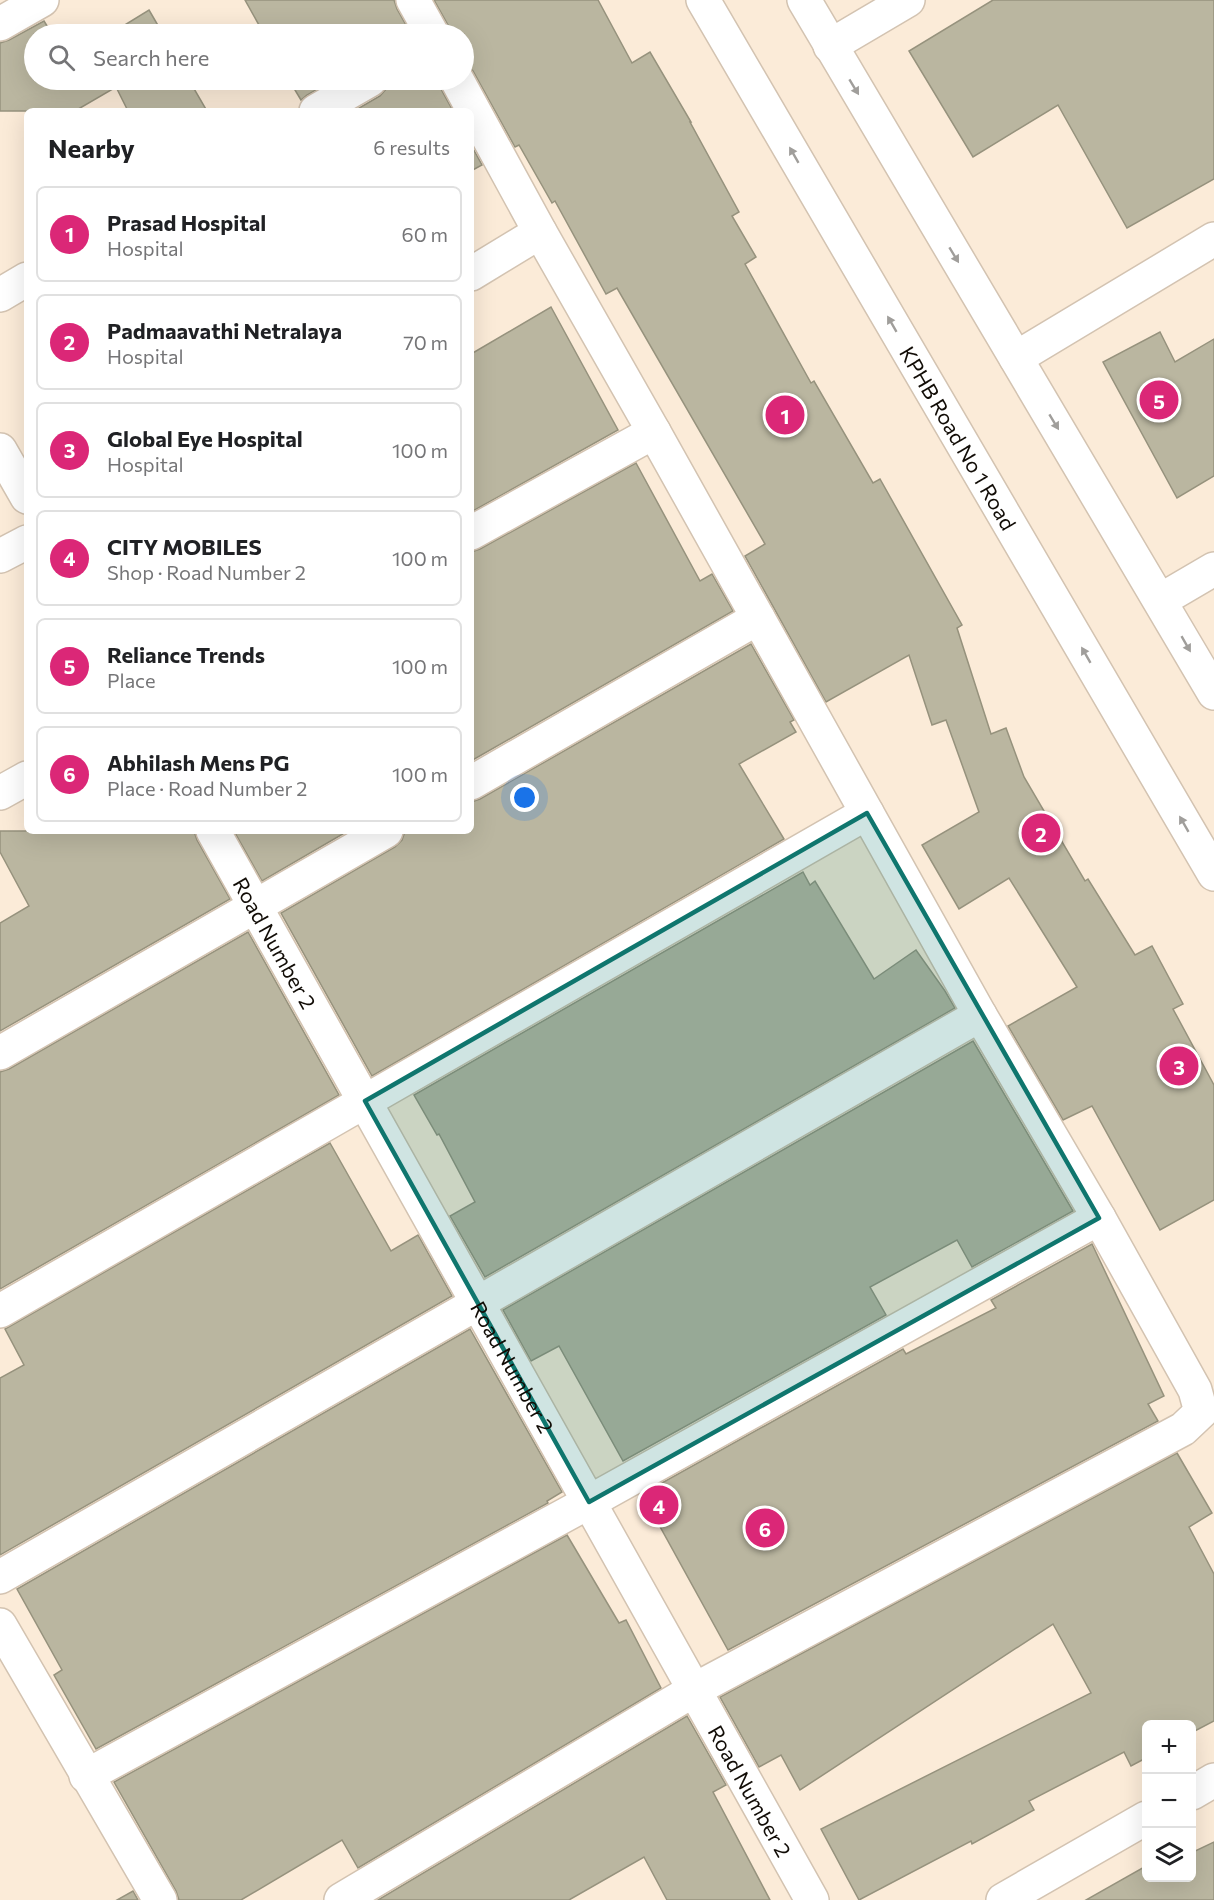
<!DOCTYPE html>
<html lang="en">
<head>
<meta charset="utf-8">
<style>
  body { margin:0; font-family:Commissioner,sans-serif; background:#f2f2f2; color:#202124 }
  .controls { position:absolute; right:18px; bottom:18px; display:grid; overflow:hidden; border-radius:9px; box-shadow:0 6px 24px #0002 }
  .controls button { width:54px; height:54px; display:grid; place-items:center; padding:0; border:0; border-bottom:2px solid #e0e0e0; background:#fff; color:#202124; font:30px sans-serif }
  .you { position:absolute; left:525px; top:798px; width:21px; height:21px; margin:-15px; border:4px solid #fff; border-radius:50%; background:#1a73e8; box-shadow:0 0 0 9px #1a73e833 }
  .badge { display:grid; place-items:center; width:39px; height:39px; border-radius:50%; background:#db2777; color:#fff; font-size:20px; font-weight:700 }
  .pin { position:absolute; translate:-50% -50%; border:3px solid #fff; box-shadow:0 2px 6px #0006 }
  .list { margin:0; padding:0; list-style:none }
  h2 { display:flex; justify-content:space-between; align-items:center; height:78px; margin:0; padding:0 24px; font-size:26px }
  h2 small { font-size:20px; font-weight:400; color:#757577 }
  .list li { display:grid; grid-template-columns:39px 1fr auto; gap:18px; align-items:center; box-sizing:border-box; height:96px; margin:0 12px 12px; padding:0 12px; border:2px solid #e0e0e0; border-radius:9px }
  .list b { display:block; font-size:22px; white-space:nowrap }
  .list p { margin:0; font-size:20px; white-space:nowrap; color:#757577 }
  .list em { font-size:20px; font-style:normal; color:#757577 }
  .icon { flex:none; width:33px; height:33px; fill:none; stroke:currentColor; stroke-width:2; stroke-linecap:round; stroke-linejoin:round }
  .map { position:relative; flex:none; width:1214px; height:1900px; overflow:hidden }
  .search { position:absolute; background:#fff; box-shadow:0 6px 24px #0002; left:24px; top:24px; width:450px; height:66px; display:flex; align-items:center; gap:15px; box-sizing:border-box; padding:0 21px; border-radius:33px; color:#757577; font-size:22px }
  .panel { position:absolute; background:#fff; box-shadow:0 6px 24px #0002; left:24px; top:108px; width:450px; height:726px; border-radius:9px }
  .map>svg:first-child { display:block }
  .building { fill:#bab6a0; stroke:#96927d; stroke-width:1.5 }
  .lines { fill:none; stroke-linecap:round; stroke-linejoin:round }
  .minor-casing { stroke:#d3c3b1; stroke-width:36 }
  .major-casing { stroke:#d3c3b1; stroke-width:36 }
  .minor { stroke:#fff; stroke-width:33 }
  .major { stroke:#fff; stroke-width:33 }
  .oneway { fill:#a09e9b }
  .marked { fill:#0f766e; fill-opacity:0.2; stroke:#0f766e; stroke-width:4.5; stroke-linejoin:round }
  .labels { text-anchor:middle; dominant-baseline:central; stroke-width:5; stroke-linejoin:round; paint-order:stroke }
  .street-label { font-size:21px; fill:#110c06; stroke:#fbebd8 }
</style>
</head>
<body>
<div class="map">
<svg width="1214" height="1900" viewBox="0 0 1214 1900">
  <rect width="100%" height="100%" fill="#fbebd8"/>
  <!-- building -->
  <g class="building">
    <polygon points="245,0 394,0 397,9 411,34 264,34"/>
    <polygon points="434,0 598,0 632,63 650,52 691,122 690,122 739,212 732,216 756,257 745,264 811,383 814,381 873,483 880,479 962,625 957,628 991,734 1006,728 1024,777 1085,881 1088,879 1135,955 1152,946 1183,1004 1173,1009 1214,1085 1214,1200 1160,1230 1092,1106 1063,1120 1008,1026 1077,987 1009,878 959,909 922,845 979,812 946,720 932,725 909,655 826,702 745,556 765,544 617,288 606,294 555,201 552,203 519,145 515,147 473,71 464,63 464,34 451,34 448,25"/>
    <polygon points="993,0 1214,0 1214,179 1127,228 1058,105 973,157 909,51"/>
    <polygon points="149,10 163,34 110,34"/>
    <polygon points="44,21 52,34 34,34 34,80 189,80 207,111 128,111 116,87 75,111 0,111 0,43 9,40"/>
    <polygon points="289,80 333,80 307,95 301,100"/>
    <polygon points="389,80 438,80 441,89 453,111 354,111 380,96 386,89"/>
    <polygon points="471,145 482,165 471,171"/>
    <polygon points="551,307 618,430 471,512 471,354"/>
    <polygon points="1160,332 1175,362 1214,339 1214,476 1177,498 1103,362"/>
    <polygon points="636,463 700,581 712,574 733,611 471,761 471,552 480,549"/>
    <polygon points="751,644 794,720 790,722 796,732 739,764 784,839 372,1076 281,913 395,847 402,840 405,831 471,831 471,802 480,799"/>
    <polygon points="0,831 194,831 197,840 230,899 0,1031 0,923 29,906 0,852"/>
    <polygon points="234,831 348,831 262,881"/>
    <polygon points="803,872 810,885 815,881 874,979 916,950 945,991 955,1008 485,1277 450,1216 475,1202 439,1134 437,1135 414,1095"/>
    <polygon points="248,932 339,1095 0,1289 0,1072 9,1069"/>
    <polygon points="973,1041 1073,1211 972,1267 957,1240 870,1287 886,1315 623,1461 559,1346 531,1361 503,1310"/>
    <polygon points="330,1143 391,1251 418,1235 452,1296 0,1555 0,1378 24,1365 5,1329"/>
    <polygon points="1092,1244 1164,1396 1148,1404 1158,1421 728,1650 642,1494 903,1349 906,1354 996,1308 991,1300"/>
    <polygon points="470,1329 562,1492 547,1501 548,1503 96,1749 54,1675 62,1670 17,1589"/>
    <polygon points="1177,1453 1212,1513 1189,1527 1214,1574 1214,1721 1191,1733 1191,1725 1146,1725 1146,1758 1131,1766 1124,1752 1029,1801 1034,1810 972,1844 971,1841 859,1900 821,1829 1091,1693 1053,1624 800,1790 781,1755 759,1767 720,1697"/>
    <polygon points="567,1535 619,1623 626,1620 661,1688 358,1868 342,1840 241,1900 179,1900 176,1891 114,1782"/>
    <polygon points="687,1716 726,1785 713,1792 770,1900 667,1900 644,1857 569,1900 378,1900"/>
    <polygon points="1214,1842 1214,1900 1086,1900 1146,1866 1146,1878 1191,1878 1191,1853"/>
    <polygon points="133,1891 138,1900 117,1900"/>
  </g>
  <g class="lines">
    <defs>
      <g id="minor">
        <polyline points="413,0 432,34"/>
        <polyline points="0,24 42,0"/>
        <polyline points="830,46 908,0"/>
        <polyline points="316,111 370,80"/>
        <polyline points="471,274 540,232"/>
        <polyline points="0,295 27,279"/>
        <polyline points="1016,358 1214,239"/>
        <polyline points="0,450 27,497"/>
        <polyline points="471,533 654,432"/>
        <polyline points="0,556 27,542"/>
        <polyline points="1161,600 1214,569"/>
        <polyline points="471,783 758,618"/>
        <polyline points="0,793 27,778"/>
        <path id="s1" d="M 213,831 L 812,1900"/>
        <polyline points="0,1053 386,831"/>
        <polyline points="0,1311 867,813"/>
        <polyline points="0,1577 980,1015"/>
        <polyline points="0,1625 160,1900"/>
        <polyline points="86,1776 589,1502 1099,1218"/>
        <polyline points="1192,1793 1214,1780"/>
        <polyline points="341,1900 694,1690 1183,1429 1201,1412 1195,1390 1099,1218 980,1015 654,432 540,232 457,80"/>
        <polyline points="1003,1900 1146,1818"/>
      </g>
      <g id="major">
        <path id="s2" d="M 703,0 L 1214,874"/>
        <polyline points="804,0 1214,693"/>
      </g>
    </defs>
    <!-- minor casing -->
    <use href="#minor" class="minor-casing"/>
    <!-- major casing -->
    <use href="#major" class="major-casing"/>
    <!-- minor -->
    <use href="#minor" class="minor"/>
    <!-- major -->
    <use href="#major" class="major"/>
  </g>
  <!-- one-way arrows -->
  <defs><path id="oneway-solid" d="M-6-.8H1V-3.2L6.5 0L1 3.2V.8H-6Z" transform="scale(1.5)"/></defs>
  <g class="oneway">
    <use href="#oneway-solid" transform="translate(854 87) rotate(59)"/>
    <use href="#oneway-solid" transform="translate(794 155) rotate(-120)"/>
    <use href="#oneway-solid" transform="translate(954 255) rotate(59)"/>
    <use href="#oneway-solid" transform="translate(892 324) rotate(-120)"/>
    <use href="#oneway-solid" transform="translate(1054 422) rotate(59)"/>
    <use href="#oneway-solid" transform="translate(1186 644) rotate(60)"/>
    <use href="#oneway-solid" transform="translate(1086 655) rotate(-120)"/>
    <use href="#oneway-solid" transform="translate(1184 824) rotate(-120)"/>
  </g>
  <!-- marked area -->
  <path class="marked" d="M 867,813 L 1099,1218 L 589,1502 L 365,1101 Z"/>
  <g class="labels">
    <!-- street labels -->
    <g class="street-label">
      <text stroke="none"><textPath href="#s2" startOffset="507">KPHB Road No 1 Road</textPath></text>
      <text stroke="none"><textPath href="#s1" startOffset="128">Road Number 2</textPath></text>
      <text stroke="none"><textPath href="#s1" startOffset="614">Road Number 2</textPath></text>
      <text stroke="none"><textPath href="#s1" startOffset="1100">Road Number 2</textPath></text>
    </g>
  </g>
</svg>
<div class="controls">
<button>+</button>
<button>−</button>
<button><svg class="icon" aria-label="layers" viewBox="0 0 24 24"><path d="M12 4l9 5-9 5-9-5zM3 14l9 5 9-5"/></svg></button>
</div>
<div class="you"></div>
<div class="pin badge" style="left:785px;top:415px">1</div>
<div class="pin badge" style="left:1041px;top:833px">2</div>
<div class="pin badge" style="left:1179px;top:1066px">3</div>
<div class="pin badge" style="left:659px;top:1505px">4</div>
<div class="pin badge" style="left:1159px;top:400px">5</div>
<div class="pin badge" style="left:765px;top:1528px">6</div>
<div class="search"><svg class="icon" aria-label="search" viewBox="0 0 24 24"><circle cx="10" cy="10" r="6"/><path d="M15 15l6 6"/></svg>Search here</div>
<section class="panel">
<h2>Nearby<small>6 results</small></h2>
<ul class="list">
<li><span class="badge">1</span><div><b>Prasad Hospital</b><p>Hospital</p></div><em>60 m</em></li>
<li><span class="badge">2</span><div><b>Padmaavathi Netralaya</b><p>Hospital</p></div><em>70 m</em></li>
<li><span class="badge">3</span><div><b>Global Eye Hospital</b><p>Hospital</p></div><em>100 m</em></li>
<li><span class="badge">4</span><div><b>CITY MOBILES</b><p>Shop · Road Number 2</p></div><em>100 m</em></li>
<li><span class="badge">5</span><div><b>Reliance Trends</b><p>Place</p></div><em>100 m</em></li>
<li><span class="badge">6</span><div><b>Abhilash Mens PG</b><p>Place · Road Number 2</p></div><em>100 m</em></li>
</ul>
</section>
</div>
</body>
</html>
